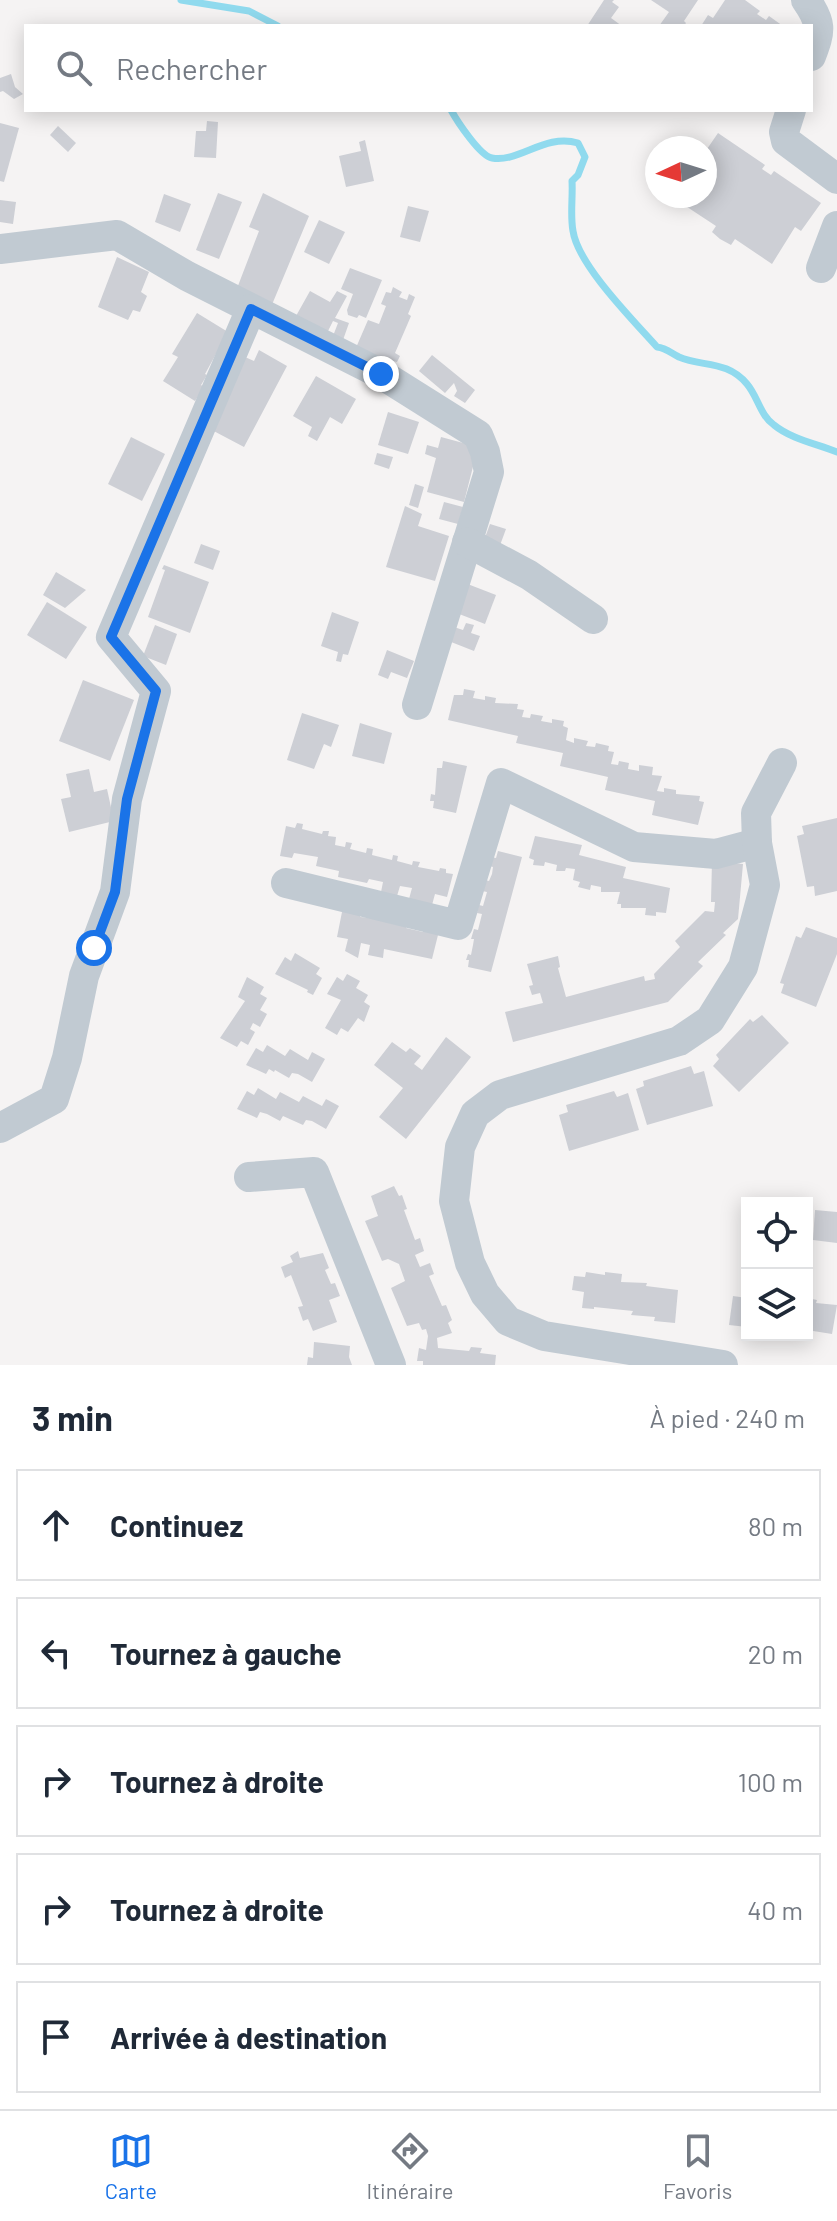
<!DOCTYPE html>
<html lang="fr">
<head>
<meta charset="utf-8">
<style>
  body { margin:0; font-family:Barlow,sans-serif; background:#f6f6f7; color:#1f2937 }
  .controls { position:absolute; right:24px; bottom:24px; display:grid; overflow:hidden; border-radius:0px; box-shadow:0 4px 20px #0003 }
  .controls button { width:72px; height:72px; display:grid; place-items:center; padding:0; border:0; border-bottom:2px solid #e0e1e3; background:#fff; color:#1f2937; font:40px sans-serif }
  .compass { position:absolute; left:645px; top:136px; width:72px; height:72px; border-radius:50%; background:#fff; box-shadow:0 4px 20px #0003; rotate:266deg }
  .stop { position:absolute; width:24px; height:24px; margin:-18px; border:6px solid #1a73e8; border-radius:50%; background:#fff }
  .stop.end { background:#1a73e8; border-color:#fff; box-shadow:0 2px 8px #0008 }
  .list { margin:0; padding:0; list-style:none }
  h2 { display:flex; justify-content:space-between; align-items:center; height:104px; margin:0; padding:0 32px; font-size:34px }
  h2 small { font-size:26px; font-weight:400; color:#747a83 }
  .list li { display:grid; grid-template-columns:52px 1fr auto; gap:24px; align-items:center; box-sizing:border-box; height:112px; margin:0 16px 16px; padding:0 16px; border:2px solid #e0e1e3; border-radius:0px }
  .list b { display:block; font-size:30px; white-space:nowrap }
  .list em { font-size:26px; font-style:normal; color:#747a83 }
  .icon { flex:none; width:44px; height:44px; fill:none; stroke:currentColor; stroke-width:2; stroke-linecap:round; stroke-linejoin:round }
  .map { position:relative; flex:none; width:837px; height:1365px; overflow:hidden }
  .search { position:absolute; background:#fff; box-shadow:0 4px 20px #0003; left:24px; right:24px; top:24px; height:88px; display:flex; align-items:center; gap:20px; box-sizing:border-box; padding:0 28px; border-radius:0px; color:#747a83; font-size:30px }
  .sheet { height:744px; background:#fff }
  nav { display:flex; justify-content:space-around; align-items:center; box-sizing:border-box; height:112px; border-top:2px solid #e0e1e3; background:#fff; font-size:22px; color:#747a83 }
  nav a { display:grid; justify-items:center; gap:4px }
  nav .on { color:#1a73e8 }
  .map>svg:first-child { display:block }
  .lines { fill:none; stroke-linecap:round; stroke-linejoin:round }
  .stream { stroke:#90daee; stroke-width:7 }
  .building { fill:#cdcfd5 }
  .minor { stroke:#c1cad2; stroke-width:30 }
  .route { stroke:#1a73e8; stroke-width:10 }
</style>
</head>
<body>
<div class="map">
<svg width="837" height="1365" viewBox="0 0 837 1365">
  <rect width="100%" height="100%" fill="#f5f3f3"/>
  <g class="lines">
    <!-- stream -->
    <g class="stream">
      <polyline points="181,0 249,11 278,26"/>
      <path d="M 451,110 C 457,121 480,156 492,158 C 519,163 545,133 578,143 L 585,157 L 578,175 L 572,181 C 573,197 570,215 573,231 C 578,265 633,320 657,347 C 666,348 671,353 679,357 C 702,367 727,360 747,384 C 758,397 760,415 774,425 C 791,439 817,444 837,452"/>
    </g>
  </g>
  <!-- building -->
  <g class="building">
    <polygon points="604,0 614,0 612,2 619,7 611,18 622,26 587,26"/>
    <polygon points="651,0 698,0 684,21 686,23 684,26 659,26 669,12"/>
    <polygon points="725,0 745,0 760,11 757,14 766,20 769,16 783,26 701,26 708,15 713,18"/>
    <polygon points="11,74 15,87 23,94 14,99 3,91 0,92 0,78"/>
    <polygon points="207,121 218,122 216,158 194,157 196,131 206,131"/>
    <polygon points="0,123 19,128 4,182 0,181"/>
    <polygon points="58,126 76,143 68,152 50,135"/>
    <polygon points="718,133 765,165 762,169 771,175 774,171 821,203 801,231 795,227 772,264 735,239 731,245 720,239 712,232 716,226 678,201 681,196 705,196 705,152"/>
    <polygon points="365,140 374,181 346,187 339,156 361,151 359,142"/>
    <polygon points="218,193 242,202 219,259 196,250"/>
    <polygon points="263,193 309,216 271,307 236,291 259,231 249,227"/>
    <polygon points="164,194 191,204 180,232 155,222"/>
    <polygon points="0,200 16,202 13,224 0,222"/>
    <polygon points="408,206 429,211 420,242 400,237"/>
    <polygon points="319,220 345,232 329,264 304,252"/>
    <polygon points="117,257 149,272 141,292 147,296 140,312 133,310 128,320 98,307"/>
    <polygon points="350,268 382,280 366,318 359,315 357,318 348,315 347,310 353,294 341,289"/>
    <polygon points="393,287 402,292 399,297 407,300 409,294 415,297 408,314 411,316 395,353 400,356 397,362 393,361 390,366 355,350 368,320 379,324 386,306 381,304 386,292 391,293"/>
    <polygon points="310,291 330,302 337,291 347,296 335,318 349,323 343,340 333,336 338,323 333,321 327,333 296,316"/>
    <polygon points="197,313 228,332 205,374 207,375 201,385 204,387 195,401 163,381 178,357 172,354"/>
    <polygon points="259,350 287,366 244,447 208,428 245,357 254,361"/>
    <polygon points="432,355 475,390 465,403 454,396 457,391 454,383 445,393 419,371"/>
    <polygon points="316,376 356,399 342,424 330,417 317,441 308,436 312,427 293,416"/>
    <polygon points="388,412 419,422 408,454 378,445"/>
    <polygon points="131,437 165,454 142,501 108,484"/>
    <polygon points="441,437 478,447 464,502 427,492 436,458 425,454 427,445 438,448"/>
    <polygon points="377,453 393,457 389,469 374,464"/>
    <polygon points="415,484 424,487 418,508 409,505"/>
    <polygon points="444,502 463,507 458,524 439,519"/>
    <polygon points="405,506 422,514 418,526 449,536 435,581 386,567"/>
    <polygon points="490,524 506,529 499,548 483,543"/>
    <polygon points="201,544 220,551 213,570 194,563"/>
    <polygon points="164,565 209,582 190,633 148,617 165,570 162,569"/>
    <polygon points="56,572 86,590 65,608 43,595"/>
    <polygon points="465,583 496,595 485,624 454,612"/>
    <polygon points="47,602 87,627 66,659 27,635"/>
    <polygon points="332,612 359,622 348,655 343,654 341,662 336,661 338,652 321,646"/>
    <polygon points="466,623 474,625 471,633 480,636 474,651 446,640 451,626 463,630"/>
    <polygon points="155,625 177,634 166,665 143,656"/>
    <polygon points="387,650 414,661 407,678 391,672 388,679 378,675"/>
    <polygon points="83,680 134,700 110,761 59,741"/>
    <polygon points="464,689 475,691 473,698 485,700 485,696 496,698 495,703 518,704 517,709 524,710 522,717 530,718 531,714 543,716 541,721 552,723 552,719 564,721 563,726 568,728 566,740 574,743 574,738 588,741 586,746 595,747 596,743 609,746 608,751 614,752 611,764 618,765 619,761 629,763 628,769 639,771 639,765 653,767 652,775 662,776 657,791 664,792 664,788 676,790 676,794 700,796 699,801 704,802 698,825 652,815 655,801 605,790 608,777 560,766 563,753 516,743 518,736 448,720 454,695 463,695"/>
    <polygon points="302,713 339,725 331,747 324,744 314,769 287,760"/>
    <polygon points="360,723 392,733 384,764 352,756"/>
    <polygon points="443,761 467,766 456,813 433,808 434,801 430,801 431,794 435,795 437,768 442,768"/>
    <polygon points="89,769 94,792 107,789 114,821 69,832 61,799 71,797 66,774"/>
    <polygon points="837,818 837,891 815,896 814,886 807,887 797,836 804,834 802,826"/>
    <polygon points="297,823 303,824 302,829 322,834 323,831 329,831 328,836 336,837 335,845 345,847 346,842 352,843 350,849 366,853 367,848 373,849 372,855 392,860 393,855 398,856 397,861 412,865 413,861 420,862 418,867 439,871 440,868 446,869 446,873 453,874 447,897 435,894 432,905 409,899 412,888 400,886 397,896 381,892 383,882 369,879 367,883 338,877 339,871 316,866 318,857 294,853 292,858 280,856 286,826 295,828"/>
    <polygon points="535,836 582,845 579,855 626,867 623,878 670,888 666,913 656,912 656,916 645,915 646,908 621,908 621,904 617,904 620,892 601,892 601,887 591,885 590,890 578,887 580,882 573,880 575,869 566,868 565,871 556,871 557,865 545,862 544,866 533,865 534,860 529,858"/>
    <polygon points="498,851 522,857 491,972 468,967 469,960 466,960 468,954 471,955 473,945 474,939 471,939 474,929 478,930 482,914 477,913 479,905 483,906 487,892 482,891 485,880 489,881 492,874 493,867 489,866 491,857 496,858"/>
    <polygon points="712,861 743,864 738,919 723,933 726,935 698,962 703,966 668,1002 513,1042 505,1012 543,1003 540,993 532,995 529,986 533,985 527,964 558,956 560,967 558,968 566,997 644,976 645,981 655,979 654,974 680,947 675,941 705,911 714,912 715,902 711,902"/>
    <polygon points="361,910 360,917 408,921 406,928 423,932 423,928 438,935 432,959 384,949 383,958 368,955 370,945 361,943 358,958 345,951 348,939 337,937 342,912"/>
    <polygon points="806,927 837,938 837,954 816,1007 781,993 784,984 780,983 796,936 801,938"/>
    <polygon points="295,953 320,968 316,974 322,978 313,995 307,992 308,990 275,974 285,957 291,961"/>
    <polygon points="347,974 360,981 356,988 368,995 364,1002 370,1006 364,1022 358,1018 348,1032 341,1028 337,1035 325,1028 341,1000 327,994 337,977 343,981"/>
    <polygon points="247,977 264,987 260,994 267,998 260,1010 267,1014 260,1027 253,1023 250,1029 255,1032 248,1045 241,1041 237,1047 220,1038 245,1001 238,997"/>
    <polygon points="762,1015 789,1043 739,1092 713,1066 719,1059 716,1055 750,1019 753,1022"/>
    <polygon points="446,1037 471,1057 406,1139 379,1117 403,1088 374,1065 392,1042 406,1052 410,1048 421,1056 414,1064 422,1070"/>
    <polygon points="267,1045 285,1056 290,1049 308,1060 312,1052 325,1059 312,1082 298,1074 292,1073 289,1078 275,1070 274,1072 269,1069 266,1074 246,1065 256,1048 263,1052"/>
    <polygon points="691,1066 694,1074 704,1071 713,1106 647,1125 636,1089 644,1086 643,1081"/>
    <polygon points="258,1088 276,1099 280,1092 299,1102 303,1096 322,1106 326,1099 339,1106 326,1129 312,1121 306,1120 303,1125 283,1116 280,1121 267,1114 260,1112 257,1118 237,1109 247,1091 254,1095"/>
    <polygon points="614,1091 617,1097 628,1093 639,1130 569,1151 559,1115 568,1112 566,1105"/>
    <polygon points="394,1186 399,1196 402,1195 407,1209 404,1210 415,1240 420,1238 424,1251 415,1255 420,1267 430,1263 434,1274 429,1276 442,1306 446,1305 452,1320 448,1323 452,1333 437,1338 438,1348 469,1351 471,1347 482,1348 480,1353 496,1355 495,1365 423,1365 423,1361 417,1361 419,1348 426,1350 428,1336 426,1329 422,1330 419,1323 407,1326 391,1288 405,1281 399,1264 388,1259 382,1261 365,1221 378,1216 371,1196"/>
    <polygon points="815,1210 837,1212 837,1243 813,1240"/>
    <polygon points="298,1251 300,1258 323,1253 329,1268 325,1270 331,1284 335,1283 340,1296 329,1300 337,1322 313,1331 308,1319 303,1321 298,1307 303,1306 291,1275 285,1278 281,1267 293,1262 290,1256"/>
    <polygon points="586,1272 605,1275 605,1272 622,1274 621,1282 647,1283 646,1286 678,1290 675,1323 654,1321 655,1317 631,1315 633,1311 594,1307 594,1309 582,1308 584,1292 572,1290 574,1276 585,1277"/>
    <polygon points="733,1296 747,1298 747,1327 729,1325"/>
    <polygon points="807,1298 817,1300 816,1303 837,1305 832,1334 807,1330"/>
    <polygon points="314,1342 350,1346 349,1357 352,1365 307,1365 308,1357 313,1358"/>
  </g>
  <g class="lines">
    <!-- minor -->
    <g class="minor">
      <path d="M 806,0 C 822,23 821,30 811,56"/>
      <polyline points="791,110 784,132 786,141 837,179"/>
      <polyline points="0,249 117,235 187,276 381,374 478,435 485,452 489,472 417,705"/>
      <polyline points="821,268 837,226"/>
      <polyline points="467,542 529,575 593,619"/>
      <polyline points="286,883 458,925 501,783 634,847 716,854 757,843"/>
      <polyline points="0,1128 54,1099 67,1058 84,976 115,892 127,799 156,691 111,637 251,309"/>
      <polyline points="249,1177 314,1172 391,1365"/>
      <polyline points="723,1365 544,1336 508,1321 485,1294 470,1263 454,1201 460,1147 475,1114 500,1095 679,1041 710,1020 743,967 765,885 757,843 756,813 782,763"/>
    </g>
  </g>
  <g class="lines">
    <!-- route -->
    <polyline class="route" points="94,948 115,892 127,799 156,691 111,637 251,309 381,374"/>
  </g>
</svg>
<div class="controls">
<button><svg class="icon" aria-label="locate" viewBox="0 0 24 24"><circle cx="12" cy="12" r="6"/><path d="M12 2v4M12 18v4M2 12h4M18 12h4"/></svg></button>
<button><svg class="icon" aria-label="layers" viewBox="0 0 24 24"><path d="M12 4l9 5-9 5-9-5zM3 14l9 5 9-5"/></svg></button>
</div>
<svg class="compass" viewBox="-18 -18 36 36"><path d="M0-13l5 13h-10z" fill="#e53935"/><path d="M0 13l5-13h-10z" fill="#747a83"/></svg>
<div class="stop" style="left:94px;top:948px"></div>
<div class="stop end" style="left:381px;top:374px"></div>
<div class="search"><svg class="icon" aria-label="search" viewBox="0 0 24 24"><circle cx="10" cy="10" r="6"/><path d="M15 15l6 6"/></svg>Rechercher</div>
</div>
<section class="sheet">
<h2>3 min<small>À pied · 240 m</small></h2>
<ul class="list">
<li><svg class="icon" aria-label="ahead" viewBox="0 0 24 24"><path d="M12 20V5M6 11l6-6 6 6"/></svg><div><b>Continuez</b></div><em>80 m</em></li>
<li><svg class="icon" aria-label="left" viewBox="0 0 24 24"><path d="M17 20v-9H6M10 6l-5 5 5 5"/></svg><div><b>Tournez à gauche</b></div><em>20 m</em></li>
<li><svg class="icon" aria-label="right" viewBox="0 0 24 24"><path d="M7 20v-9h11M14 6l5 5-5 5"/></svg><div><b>Tournez à droite</b></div><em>100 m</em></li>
<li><svg class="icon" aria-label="right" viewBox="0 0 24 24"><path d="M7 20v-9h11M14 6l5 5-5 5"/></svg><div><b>Tournez à droite</b></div><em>40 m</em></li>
<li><svg class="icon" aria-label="arrive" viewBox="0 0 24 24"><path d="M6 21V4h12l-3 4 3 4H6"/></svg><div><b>Arrivée à destination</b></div></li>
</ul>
</section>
<nav>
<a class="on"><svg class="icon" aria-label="map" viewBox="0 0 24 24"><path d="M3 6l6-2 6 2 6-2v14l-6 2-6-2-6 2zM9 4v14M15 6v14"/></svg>Carte</a>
<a><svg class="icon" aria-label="directions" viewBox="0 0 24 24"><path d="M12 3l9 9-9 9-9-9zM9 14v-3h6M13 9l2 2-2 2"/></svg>Itinéraire</a>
<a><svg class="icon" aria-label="saved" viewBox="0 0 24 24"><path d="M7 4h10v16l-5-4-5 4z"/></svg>Favoris</a>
</nav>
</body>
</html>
